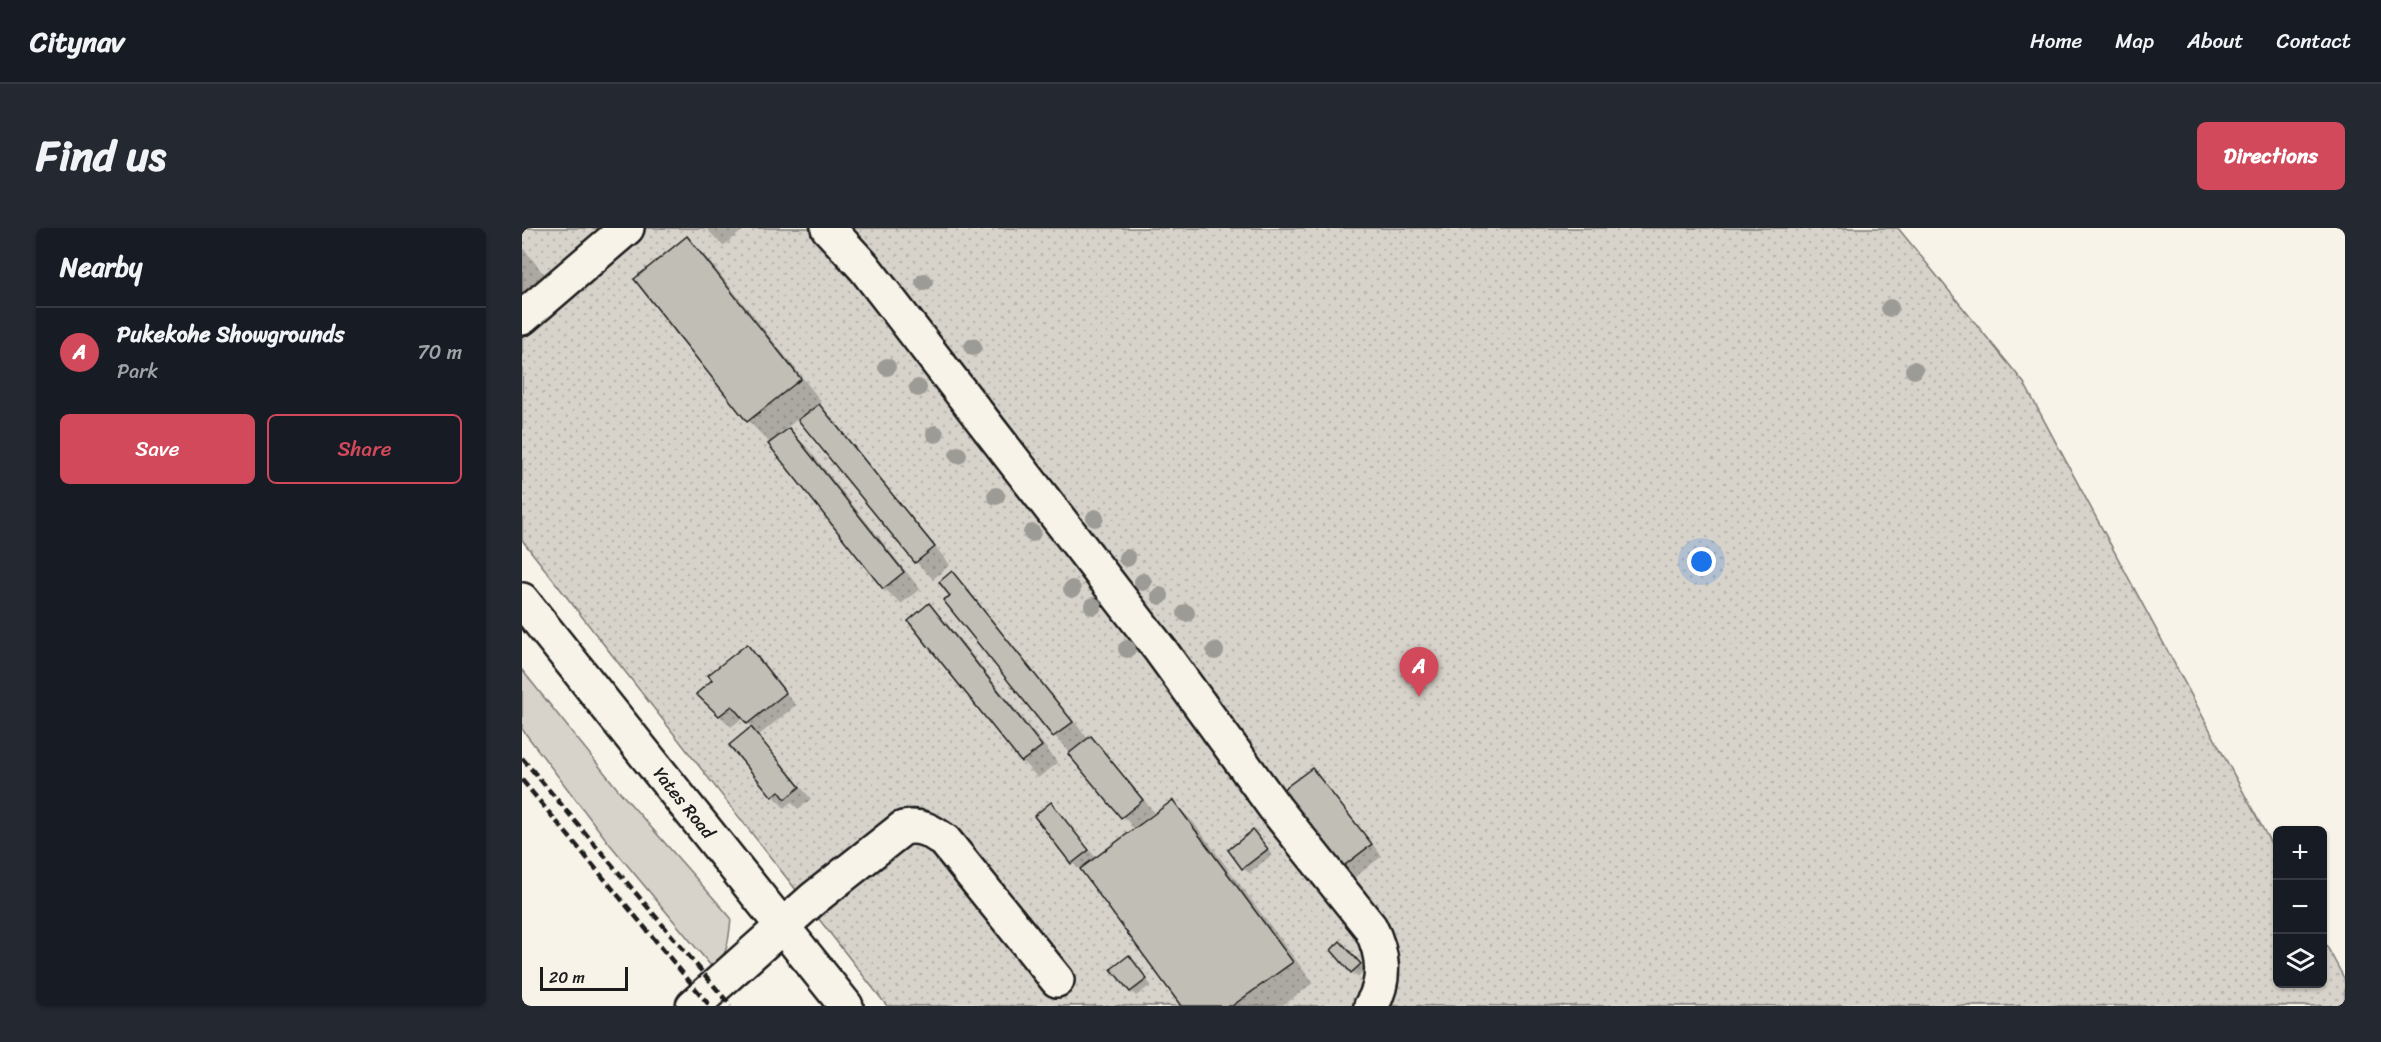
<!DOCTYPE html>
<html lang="en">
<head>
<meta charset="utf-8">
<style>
  body { margin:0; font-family:Sriracha,sans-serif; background:#242831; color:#f1f3f6 }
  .controls { position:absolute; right:18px; bottom:18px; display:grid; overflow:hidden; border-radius:9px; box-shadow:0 2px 4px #0004 }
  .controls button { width:54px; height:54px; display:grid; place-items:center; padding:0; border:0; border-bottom:2px solid #363941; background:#171b24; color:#f1f3f6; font:30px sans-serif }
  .scale { position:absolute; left:18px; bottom:15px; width:88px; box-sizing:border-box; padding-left:6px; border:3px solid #1c1c1c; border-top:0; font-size:16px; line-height:21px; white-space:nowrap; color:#1c1c1c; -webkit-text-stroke:4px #f7f3e8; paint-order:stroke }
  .you { position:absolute; left:1180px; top:334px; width:21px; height:21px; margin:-15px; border:4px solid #fff; border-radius:50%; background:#1a73e8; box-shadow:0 0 0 9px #1a73e833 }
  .badge { display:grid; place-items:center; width:39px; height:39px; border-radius:50%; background:#d1495b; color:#fff; font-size:20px; font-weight:700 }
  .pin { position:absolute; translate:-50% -50px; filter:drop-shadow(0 2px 3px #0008) }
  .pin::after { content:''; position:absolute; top:32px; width:21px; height:18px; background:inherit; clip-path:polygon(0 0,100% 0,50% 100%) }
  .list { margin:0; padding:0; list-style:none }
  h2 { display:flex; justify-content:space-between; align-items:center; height:78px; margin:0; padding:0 24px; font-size:26px }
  h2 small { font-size:20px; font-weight:400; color:#9ea1a6 }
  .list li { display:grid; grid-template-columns:39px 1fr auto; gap:18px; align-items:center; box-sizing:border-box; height:90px; padding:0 24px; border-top:2px solid #363941 }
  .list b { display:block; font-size:22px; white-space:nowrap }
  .list p { margin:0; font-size:20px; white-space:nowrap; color:#9ea1a6 }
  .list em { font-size:20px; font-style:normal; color:#9ea1a6 }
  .actions { display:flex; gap:12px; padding:18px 24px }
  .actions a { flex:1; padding:14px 0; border:2px solid #d1495b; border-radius:9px; text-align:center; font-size:21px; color:#d1495b }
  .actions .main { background:#d1495b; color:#fff }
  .icon { flex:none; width:33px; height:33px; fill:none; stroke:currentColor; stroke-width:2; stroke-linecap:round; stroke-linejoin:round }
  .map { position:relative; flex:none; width:1823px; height:778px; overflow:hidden; border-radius:9px }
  header { display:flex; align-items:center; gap:36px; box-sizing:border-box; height:84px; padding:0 30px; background:#171b24; border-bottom:2px solid #363941 }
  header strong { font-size:28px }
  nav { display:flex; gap:33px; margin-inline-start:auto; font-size:21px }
  .intro { display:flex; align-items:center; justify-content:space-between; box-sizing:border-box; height:144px; padding:0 36px }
  h1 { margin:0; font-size:42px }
  .button { padding:15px 27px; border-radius:9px; background:#d1495b; color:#fff; font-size:21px; font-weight:700 }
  main { display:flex; gap:36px; padding:0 36px }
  aside { flex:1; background:#171b24; border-radius:9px; box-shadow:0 2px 4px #0004 }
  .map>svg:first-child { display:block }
  .grass { fill:#d7d3cb; stroke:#7a7874; stroke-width:1.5 }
  .park { fill:url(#park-dots); stroke:#7a7874; stroke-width:1.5 }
  .shadow { fill:#0003 }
  .building { fill:#c0beb5; stroke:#1c1c1c; stroke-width:1.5 }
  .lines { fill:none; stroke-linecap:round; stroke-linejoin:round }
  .minor-casing { stroke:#1c1c1c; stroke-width:38 }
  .minor { stroke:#f7f3e8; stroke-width:33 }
  .rail { stroke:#1c1c1c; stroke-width:4.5; stroke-dasharray:9 4.5; stroke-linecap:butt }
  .tree { fill:#9d9b95 }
  .labels { text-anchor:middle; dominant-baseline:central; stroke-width:6; stroke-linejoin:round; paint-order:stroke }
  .street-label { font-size:18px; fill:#1c1c1c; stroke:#f7f3e8 }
</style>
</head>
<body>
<header>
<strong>Citynav</strong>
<nav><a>Home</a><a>Map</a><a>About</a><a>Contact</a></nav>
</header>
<div class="intro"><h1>Find us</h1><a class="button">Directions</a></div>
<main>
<aside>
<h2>Nearby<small></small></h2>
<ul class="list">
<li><span class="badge">A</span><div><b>Pukekohe Showgrounds</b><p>Park</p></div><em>70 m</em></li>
</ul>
<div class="actions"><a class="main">Save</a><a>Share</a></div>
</aside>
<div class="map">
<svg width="1823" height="778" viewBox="0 0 1823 778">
  <defs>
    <pattern id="park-dots" width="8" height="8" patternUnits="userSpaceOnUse" patternTransform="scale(1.5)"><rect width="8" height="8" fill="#d7d3cb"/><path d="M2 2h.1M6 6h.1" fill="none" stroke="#b8b5ae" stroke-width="1.8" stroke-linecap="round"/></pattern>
  </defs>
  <rect width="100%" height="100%" fill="#f7f3e8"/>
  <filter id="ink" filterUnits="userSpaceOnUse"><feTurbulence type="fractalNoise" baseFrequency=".0167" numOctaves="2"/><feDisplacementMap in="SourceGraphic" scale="12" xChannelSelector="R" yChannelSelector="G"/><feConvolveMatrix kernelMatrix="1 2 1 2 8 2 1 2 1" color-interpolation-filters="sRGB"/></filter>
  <g filter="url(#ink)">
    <!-- grass -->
    <path class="grass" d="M 0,442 L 98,564 L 209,690 C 207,707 207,730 190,739 L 86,614 L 0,501 Z"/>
    <!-- park -->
    <polygon class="park" points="0,0 1376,0 1502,155 1755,627 1756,756 1800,756 1801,711 1823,752 1823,778 365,778 0,312"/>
    <!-- shadow -->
    <g class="shadow">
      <polygon points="184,0 224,0 201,18"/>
      <polygon points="165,10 186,31 299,173 295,176 313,194 428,337 411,351 394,334 277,190 247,214 226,193"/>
      <polygon points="0,18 24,49 0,68"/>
      <polygon points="267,202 284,218 398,361 379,376 362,360"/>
      <polygon points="430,345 446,361 567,512 580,522 632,584 618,595 620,597 651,574 672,595 791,755 760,778 661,778 563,645 550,635 514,588 529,576 575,631 613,602 533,508 423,372 430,368"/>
      <polygon points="407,377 424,394 536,535 516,550 500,533"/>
      <polygon points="225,418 274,477 236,508 289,571 276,581 269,574 262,580 209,517 230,500 221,490 209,499 176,466"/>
      <polygon points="790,542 860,628 832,650 820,639"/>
      <polygon points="736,609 750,627 727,645 721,640"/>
      <polygon points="824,720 843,742 836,749 830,744"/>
      <polygon points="612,735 629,757 614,768 609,763"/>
    </g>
    <!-- building -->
    <g class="building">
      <polygon points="165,8 279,151 225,194 112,51"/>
      <polygon points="297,176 413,319 393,335 276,192"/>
      <polygon points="267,200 382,344 361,361 246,216"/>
      <polygon points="430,343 551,494 531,509 421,372 428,368 417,354"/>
      <polygon points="407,375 520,518 499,534 386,393"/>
      <polygon points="225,416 264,465 225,496 210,478 197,488 174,466 190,452 186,447"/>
      <polygon points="229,499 278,559 263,571 257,563 250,569 207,517"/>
      <polygon points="569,508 621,572 599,590 546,526"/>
      <polygon points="790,540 850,616 819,640 759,563"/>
      <polygon points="651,572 771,734 710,778 659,778 558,641"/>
      <polygon points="529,574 567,622 549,636 512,588"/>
      <polygon points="731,602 746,621 720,641 706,622"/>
      <polygon points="818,713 839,736 829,745 809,722"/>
      <polygon points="607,727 625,751 608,764 589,741"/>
    </g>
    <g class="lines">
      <defs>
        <g id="minor">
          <path d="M 306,0 L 342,39 L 639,423 L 753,580 L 848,699 C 861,724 865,753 849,778"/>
          <polyline points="0,90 105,0"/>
          <polyline points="0,372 324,778"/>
          <path d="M 171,778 L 291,671 L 381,600 C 398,596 409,603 423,613 L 535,752"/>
        </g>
      </defs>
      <!-- minor casing -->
      <use href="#minor" class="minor-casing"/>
      <!-- minor -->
      <use href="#minor" class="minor"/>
      <!-- rail -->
      <g class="rail">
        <polyline points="0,530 209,778"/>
        <polyline points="0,552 188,778"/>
      </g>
    </g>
    <!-- trees -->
    <g class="tree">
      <circle cx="402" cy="54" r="9"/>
      <circle cx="1368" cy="80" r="9"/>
      <circle cx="451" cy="119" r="9"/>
      <circle cx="365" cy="139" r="9"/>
      <circle cx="1392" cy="142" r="9"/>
      <circle cx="396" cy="160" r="9"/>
      <circle cx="413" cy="206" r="9"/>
      <circle cx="436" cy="227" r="9"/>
      <circle cx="474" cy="268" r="9"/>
      <circle cx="573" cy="290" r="9"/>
      <circle cx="510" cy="305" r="9"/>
      <circle cx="605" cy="330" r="9"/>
      <circle cx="621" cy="354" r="9"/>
      <circle cx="550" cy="361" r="9"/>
      <circle cx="638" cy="368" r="9"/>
      <circle cx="571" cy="378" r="9"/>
      <circle cx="664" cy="385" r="9"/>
      <circle cx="605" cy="421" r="9"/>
      <circle cx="693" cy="423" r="9"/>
    </g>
  </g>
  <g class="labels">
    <!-- street labels -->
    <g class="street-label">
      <text transform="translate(162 575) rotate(51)">Yates Road</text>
    </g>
  </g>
</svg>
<div class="controls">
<button>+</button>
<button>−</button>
<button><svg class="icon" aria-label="layers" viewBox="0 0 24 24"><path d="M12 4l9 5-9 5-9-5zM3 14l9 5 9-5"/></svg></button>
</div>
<div class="scale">20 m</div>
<div class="you"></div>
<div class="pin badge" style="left:897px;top:469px">A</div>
</div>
</main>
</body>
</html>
